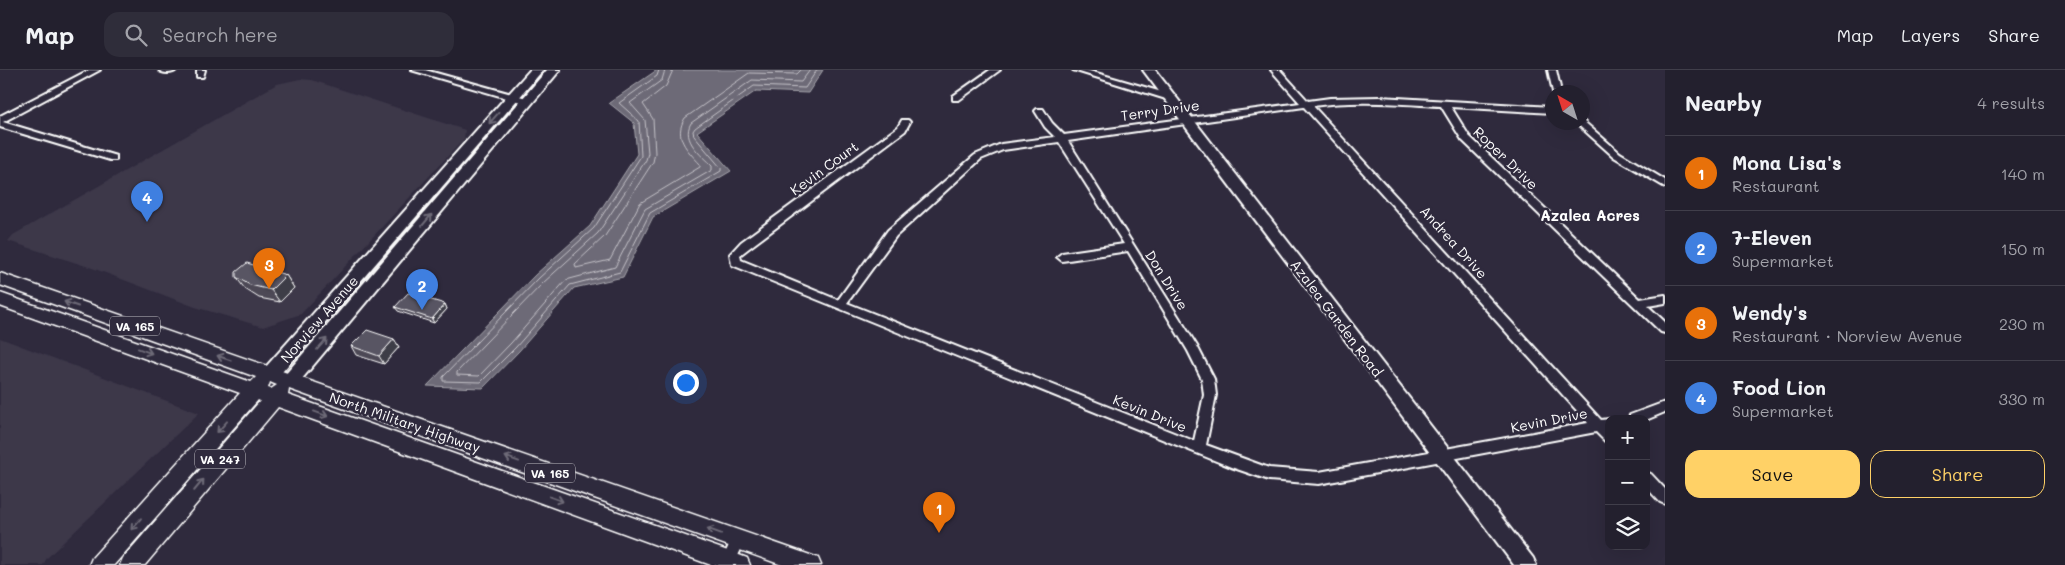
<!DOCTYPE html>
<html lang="en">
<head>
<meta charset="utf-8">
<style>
  body { margin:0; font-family:Mali,sans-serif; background:#2f2d3a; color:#f1f3f6 }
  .controls { position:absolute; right:15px; bottom:15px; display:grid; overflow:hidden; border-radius:10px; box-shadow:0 5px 20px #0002 }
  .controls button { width:45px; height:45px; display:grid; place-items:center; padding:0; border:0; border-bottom:1px solid #403e4a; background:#23202e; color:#f1f3f6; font:25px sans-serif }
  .compass { position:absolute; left:1545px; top:15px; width:45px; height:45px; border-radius:50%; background:#23202e; box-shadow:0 5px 20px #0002; rotate:321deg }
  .you { position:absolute; left:685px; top:312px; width:18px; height:18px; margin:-12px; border:4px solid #fff; border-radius:50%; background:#1a73e8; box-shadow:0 0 0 8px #1a73e833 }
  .badge { display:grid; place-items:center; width:32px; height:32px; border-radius:50%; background:#ffd166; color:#fff; font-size:16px; font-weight:700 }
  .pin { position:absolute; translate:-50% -41px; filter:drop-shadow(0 1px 2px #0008) }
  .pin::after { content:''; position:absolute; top:26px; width:18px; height:15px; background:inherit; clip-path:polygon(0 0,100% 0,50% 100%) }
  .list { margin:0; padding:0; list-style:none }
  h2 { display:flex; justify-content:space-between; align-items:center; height:65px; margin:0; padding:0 20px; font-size:21px }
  h2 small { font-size:16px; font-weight:400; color:#a3a3aa }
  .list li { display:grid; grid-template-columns:32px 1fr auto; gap:15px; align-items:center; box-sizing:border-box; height:75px; padding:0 20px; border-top:1px solid #403e4a }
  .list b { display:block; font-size:19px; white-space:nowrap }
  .list p { margin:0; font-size:16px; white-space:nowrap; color:#a3a3aa }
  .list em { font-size:16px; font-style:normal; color:#a3a3aa }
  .actions { display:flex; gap:10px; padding:15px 20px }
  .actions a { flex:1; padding:11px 0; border:1px solid #ffd166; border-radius:15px; text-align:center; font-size:18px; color:#ffd166 }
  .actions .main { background:#ffd166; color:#111 }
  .icon { flex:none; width:28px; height:28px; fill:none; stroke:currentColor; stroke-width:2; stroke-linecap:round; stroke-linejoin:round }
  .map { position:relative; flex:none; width:1665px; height:495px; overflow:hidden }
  header { display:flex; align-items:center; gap:30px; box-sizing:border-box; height:70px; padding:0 25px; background:#23202e; border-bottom:1px solid #403e4a }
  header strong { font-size:24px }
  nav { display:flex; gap:28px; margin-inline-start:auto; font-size:18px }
  .search { width:350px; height:45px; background:#2f2d3a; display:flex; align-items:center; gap:12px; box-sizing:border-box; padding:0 18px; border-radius:15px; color:#a3a3aa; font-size:19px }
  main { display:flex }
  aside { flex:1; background:#23202e }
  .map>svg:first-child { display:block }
  .built { fill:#3c3749 }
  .water { fill:#6d6a77; stroke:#a7a6ad }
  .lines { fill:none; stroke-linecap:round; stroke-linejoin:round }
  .shore { stroke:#c5c3c9; stroke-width:1 }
  .minor-casing { stroke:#fff; stroke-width:4 }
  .secondary-casing { stroke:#fff; stroke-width:4 }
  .primary-casing { stroke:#fff; stroke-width:3 }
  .minor { fill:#2f2a3d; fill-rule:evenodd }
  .secondary { fill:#2f2a3d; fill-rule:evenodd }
  .primary { fill:#2f2a3d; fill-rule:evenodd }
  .wall { fill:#4d4956; stroke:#fff }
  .shaded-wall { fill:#3e3c46; stroke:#fff }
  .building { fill:#595564; stroke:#fff }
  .oneway { stroke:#6d6a77 }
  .labels { text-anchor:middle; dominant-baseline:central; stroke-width:5; stroke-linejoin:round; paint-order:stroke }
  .shield { fill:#2f2a3d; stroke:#c1bfc5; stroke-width:1 }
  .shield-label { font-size:12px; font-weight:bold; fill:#fff }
  .street-label { font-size:14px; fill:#fff; stroke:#2f2a3d }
  .neighbourhood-label { font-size:15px; font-weight:bold; fill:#fff; stroke:#2f2a3d }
</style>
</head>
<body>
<header>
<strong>Map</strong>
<div class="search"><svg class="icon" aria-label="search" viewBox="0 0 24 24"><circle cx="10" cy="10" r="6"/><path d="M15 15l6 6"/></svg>Search here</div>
<nav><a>Map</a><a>Layers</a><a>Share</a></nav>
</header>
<main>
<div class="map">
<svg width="1665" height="495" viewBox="0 0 1665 495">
  <rect width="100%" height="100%" fill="#2f2a3d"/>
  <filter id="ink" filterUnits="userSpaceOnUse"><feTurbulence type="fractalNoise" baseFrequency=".02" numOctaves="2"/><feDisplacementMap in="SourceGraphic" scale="10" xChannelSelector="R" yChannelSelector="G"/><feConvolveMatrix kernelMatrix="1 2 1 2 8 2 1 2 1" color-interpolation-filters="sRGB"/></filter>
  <g filter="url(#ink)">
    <!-- built -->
    <g class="built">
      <polygon points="300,9 312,10 465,60 464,69 301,244 263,257 195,237 95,199 8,171 13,165 263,22 277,14"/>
      <polygon points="0,268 199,343 47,488 43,495 0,495"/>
    </g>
    <!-- water -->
    <polygon class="water" points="657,0 823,0 808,23 756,21 697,62 731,101 653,147 623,207 574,218 519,281 483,318 427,316 535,205 590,156 637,84 634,53 609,33"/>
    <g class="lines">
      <!-- shore -->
      <g class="shore">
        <polyline points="659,0 657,6 619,33 639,51 641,86 594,158 539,208 443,307 443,311 481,312 516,277 570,215 620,202 650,143 721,101 721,98 694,66 693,61 695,58 754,16 805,18 817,0"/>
        <path d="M 665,0 L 662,10 L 630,33 L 645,50 L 648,83 L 646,90 L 598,163 L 543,213 L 457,302 L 457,305 L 479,306 L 511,273 L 566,210 L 615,197 L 645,139 L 712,100 L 712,96 C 701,85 681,70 691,53 L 752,10 L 801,12 L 810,0"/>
        <path d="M 673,0 L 666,16 L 643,34 L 653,49 L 655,83 L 653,92 L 605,166 L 575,194 L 576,198 L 610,190 L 640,133 L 700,97 L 700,94 C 687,80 673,67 685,48 L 749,3 L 797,4 L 801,0"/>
      </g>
      <defs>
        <g id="minor">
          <polygon points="89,0 100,0 3,52 116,86 116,90 110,90 0,57 0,46"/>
          <path d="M 159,0 L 176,0 C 173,4 162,4 159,0 Z"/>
          <polygon points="197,0 205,0 203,7 197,7"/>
          <polygon points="411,0 425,0 530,29 531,31 530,33 524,33"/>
          <polygon points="990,0 1000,0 959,30 953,30 953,26"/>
          <polygon points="1073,0 1086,0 1172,25 1173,27 1172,29 1166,29"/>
          <path d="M 1271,0 L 1280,0 L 1308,31 L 1330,28 L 1380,27 L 1552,37 L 1552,43 L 1451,37 L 1469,66 L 1640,229 L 1665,225 L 1665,233 L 1648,236 L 1665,252 L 1665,263 L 1661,262 L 1462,70 L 1441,36 C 1399,34 1356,30 1313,36 L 1601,350 L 1609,349 L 1609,372 L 1605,371 L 1596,362 L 1319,414 L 1269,410 L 1231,397 L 732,195 L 730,184 L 741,172 L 898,57 L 902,50 L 908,50 L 910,52 L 905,61 L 749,178 L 740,185 L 741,190 L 838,230 L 888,160 L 975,85 L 1001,74 L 1055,67 L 1045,57 L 1035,41 L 1037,39 L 1043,39 L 1052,53 L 1064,65 L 1300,33 ZM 1304,37 L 1588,353 L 1319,402 L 1269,398 L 1206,375 L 1216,325 L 1214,309 L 1197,276 L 1068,71 ZM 1059,72 L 1124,174 L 1062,183 L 1057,187 L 1062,191 L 1128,181 L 1188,281 L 1202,309 L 1204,325 L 1194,371 L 847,233 L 896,166 L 981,89 L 1003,80 Z"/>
          <polygon points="1548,0 1556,0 1561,22 1553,22"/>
          <polygon points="1582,50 1620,83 1665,110 1665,117 1614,87 1575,52 1582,52"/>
          <polygon points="1665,332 1665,342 1646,350 1628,349 1630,345"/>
          <polygon points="1646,402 1651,404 1665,419 1665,434 1660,432 1646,417"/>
          <polygon points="738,464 743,466 745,470 734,495 720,495 733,466"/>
        </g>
        <g id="secondary">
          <polygon points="530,0 543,0 276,309 270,311 264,309 261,304 264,299"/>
          <polygon points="547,0 560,0 296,316 290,318 284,316 281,311 284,306"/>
          <polygon points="1143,0 1155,0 1533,488 1536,495 1514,495"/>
        </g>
        <path id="primary" d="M 0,203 L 810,485 L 818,488 L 821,495 L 782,495 L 289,319 L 288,325 L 739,485 L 747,488 L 750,495 L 711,495 L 278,337 L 145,495 L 120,495 L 123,488 L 260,331 L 258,330 L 114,495 L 89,495 L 92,488 L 240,323 L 0,236 L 0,223 L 251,312 L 256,307 L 0,215 ZM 270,312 L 277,315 L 271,319 L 268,318 Z"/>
      </defs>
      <!-- minor casing -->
      <use href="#minor" class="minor-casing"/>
      <!-- secondary casing -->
      <use href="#secondary" class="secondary-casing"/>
      <!-- primary casing -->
      <use href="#primary" class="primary-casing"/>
      <!-- minor -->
      <use href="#minor" class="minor"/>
      <!-- secondary -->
      <use href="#secondary" class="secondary"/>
      <!-- primary -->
      <use href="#primary" class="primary"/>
    </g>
    <!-- wall -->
    <g class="wall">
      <polygon points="286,205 294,218 280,232 259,228 245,219 236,207"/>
      <polygon points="445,234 447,239 434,253 398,241 395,237"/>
      <polygon points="394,269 399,277 384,294 356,285 351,276"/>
    </g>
    <!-- shaded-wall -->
    <g class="shaded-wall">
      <polygon points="286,205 294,218 280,232 271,220"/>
      <polygon points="445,234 447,239 434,253 432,249"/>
      <polygon points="394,269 399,277 384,294 379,286"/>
    </g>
    <!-- building -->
    <g class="building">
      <polygon points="247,193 286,205 271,220 250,215 236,207 236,202"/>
      <polygon points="408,223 445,234 432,249 395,237"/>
      <polygon points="367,260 394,269 379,286 351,276"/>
    </g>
    <!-- one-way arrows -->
    <defs><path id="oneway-shaft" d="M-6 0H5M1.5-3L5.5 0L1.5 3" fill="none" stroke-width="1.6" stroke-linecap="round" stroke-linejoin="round" transform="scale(1.25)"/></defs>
    <g class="oneway">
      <use href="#oneway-shaft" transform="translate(494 48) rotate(131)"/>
      <use href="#oneway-shaft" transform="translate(427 150) rotate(-50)"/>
      <use href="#oneway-shaft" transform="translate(71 234) rotate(-161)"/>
      <use href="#oneway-shaft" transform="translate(322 274) rotate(-49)"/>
      <use href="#oneway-shaft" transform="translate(145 281) rotate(20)"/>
      <use href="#oneway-shaft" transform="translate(224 288) rotate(-161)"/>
      <use href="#oneway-shaft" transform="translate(321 344) rotate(20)"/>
      <use href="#oneway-shaft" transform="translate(222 357) rotate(132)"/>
      <use href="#oneway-shaft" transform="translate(512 389) rotate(-160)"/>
      <use href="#oneway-shaft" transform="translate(199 415) rotate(-50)"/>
      <use href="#oneway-shaft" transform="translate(556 429) rotate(20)"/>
      <use href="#oneway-shaft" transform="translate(136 454) rotate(131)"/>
      <use href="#oneway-shaft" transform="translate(714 461) rotate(-160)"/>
    </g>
  </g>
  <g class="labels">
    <!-- shield labels -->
    <g class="shield">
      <rect x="110" y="246.5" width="50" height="19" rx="4"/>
      <rect x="195" y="379.5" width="50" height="19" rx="4"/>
      <rect x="525" y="393.5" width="50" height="19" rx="4"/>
    </g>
    <g class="shield-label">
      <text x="135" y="256">VA 165</text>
      <text x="220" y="389">VA 247</text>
      <text x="550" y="403">VA 165</text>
    </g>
    <!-- street labels -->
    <g class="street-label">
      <text transform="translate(1160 40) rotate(-8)">Terry Drive</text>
      <text transform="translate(1506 88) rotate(44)">Roper Drive</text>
      <text transform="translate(824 98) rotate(-36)">Kevin Court</text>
      <text transform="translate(1454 172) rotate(48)">Andrea Drive</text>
      <text transform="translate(1167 210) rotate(58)">Don Drive</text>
      <text transform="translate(1337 248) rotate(53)">Azalea Garden Road</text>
      <text transform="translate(319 249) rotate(-49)">Norview Avenue</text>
      <text transform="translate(1150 343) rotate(22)">Kevin Drive</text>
      <text transform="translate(1549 350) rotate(-11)">Kevin Drive</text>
      <text transform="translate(405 352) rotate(19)">North Military Highway</text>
    </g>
    <!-- neighbourhood labels -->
    <g class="neighbourhood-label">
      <text x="1590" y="145">Azalea Acres</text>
    </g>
  </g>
</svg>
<div class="controls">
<button>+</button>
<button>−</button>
<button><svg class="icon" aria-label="layers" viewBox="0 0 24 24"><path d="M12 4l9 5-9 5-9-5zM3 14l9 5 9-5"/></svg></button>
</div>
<svg class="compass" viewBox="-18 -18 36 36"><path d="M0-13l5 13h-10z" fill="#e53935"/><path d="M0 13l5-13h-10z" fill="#a3a3aa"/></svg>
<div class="you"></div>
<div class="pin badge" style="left:939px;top:463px;background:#e8710a">1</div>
<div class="pin badge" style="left:422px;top:240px;background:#3f7fe0">2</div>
<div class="pin badge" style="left:269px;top:219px;background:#e8710a">3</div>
<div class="pin badge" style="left:147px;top:152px;background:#3f7fe0">4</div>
</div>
<aside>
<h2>Nearby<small>4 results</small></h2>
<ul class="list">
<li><span class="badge" style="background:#e8710a">1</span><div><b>Mona Lisa's</b><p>Restaurant</p></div><em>140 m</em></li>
<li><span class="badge" style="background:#3f7fe0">2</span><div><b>7-Eleven</b><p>Supermarket</p></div><em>150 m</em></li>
<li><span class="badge" style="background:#e8710a">3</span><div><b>Wendy's</b><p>Restaurant · Norview Avenue</p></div><em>230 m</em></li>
<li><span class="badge" style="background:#3f7fe0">4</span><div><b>Food Lion</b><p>Supermarket</p></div><em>330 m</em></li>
</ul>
<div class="actions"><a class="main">Save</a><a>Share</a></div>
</aside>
</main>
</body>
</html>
